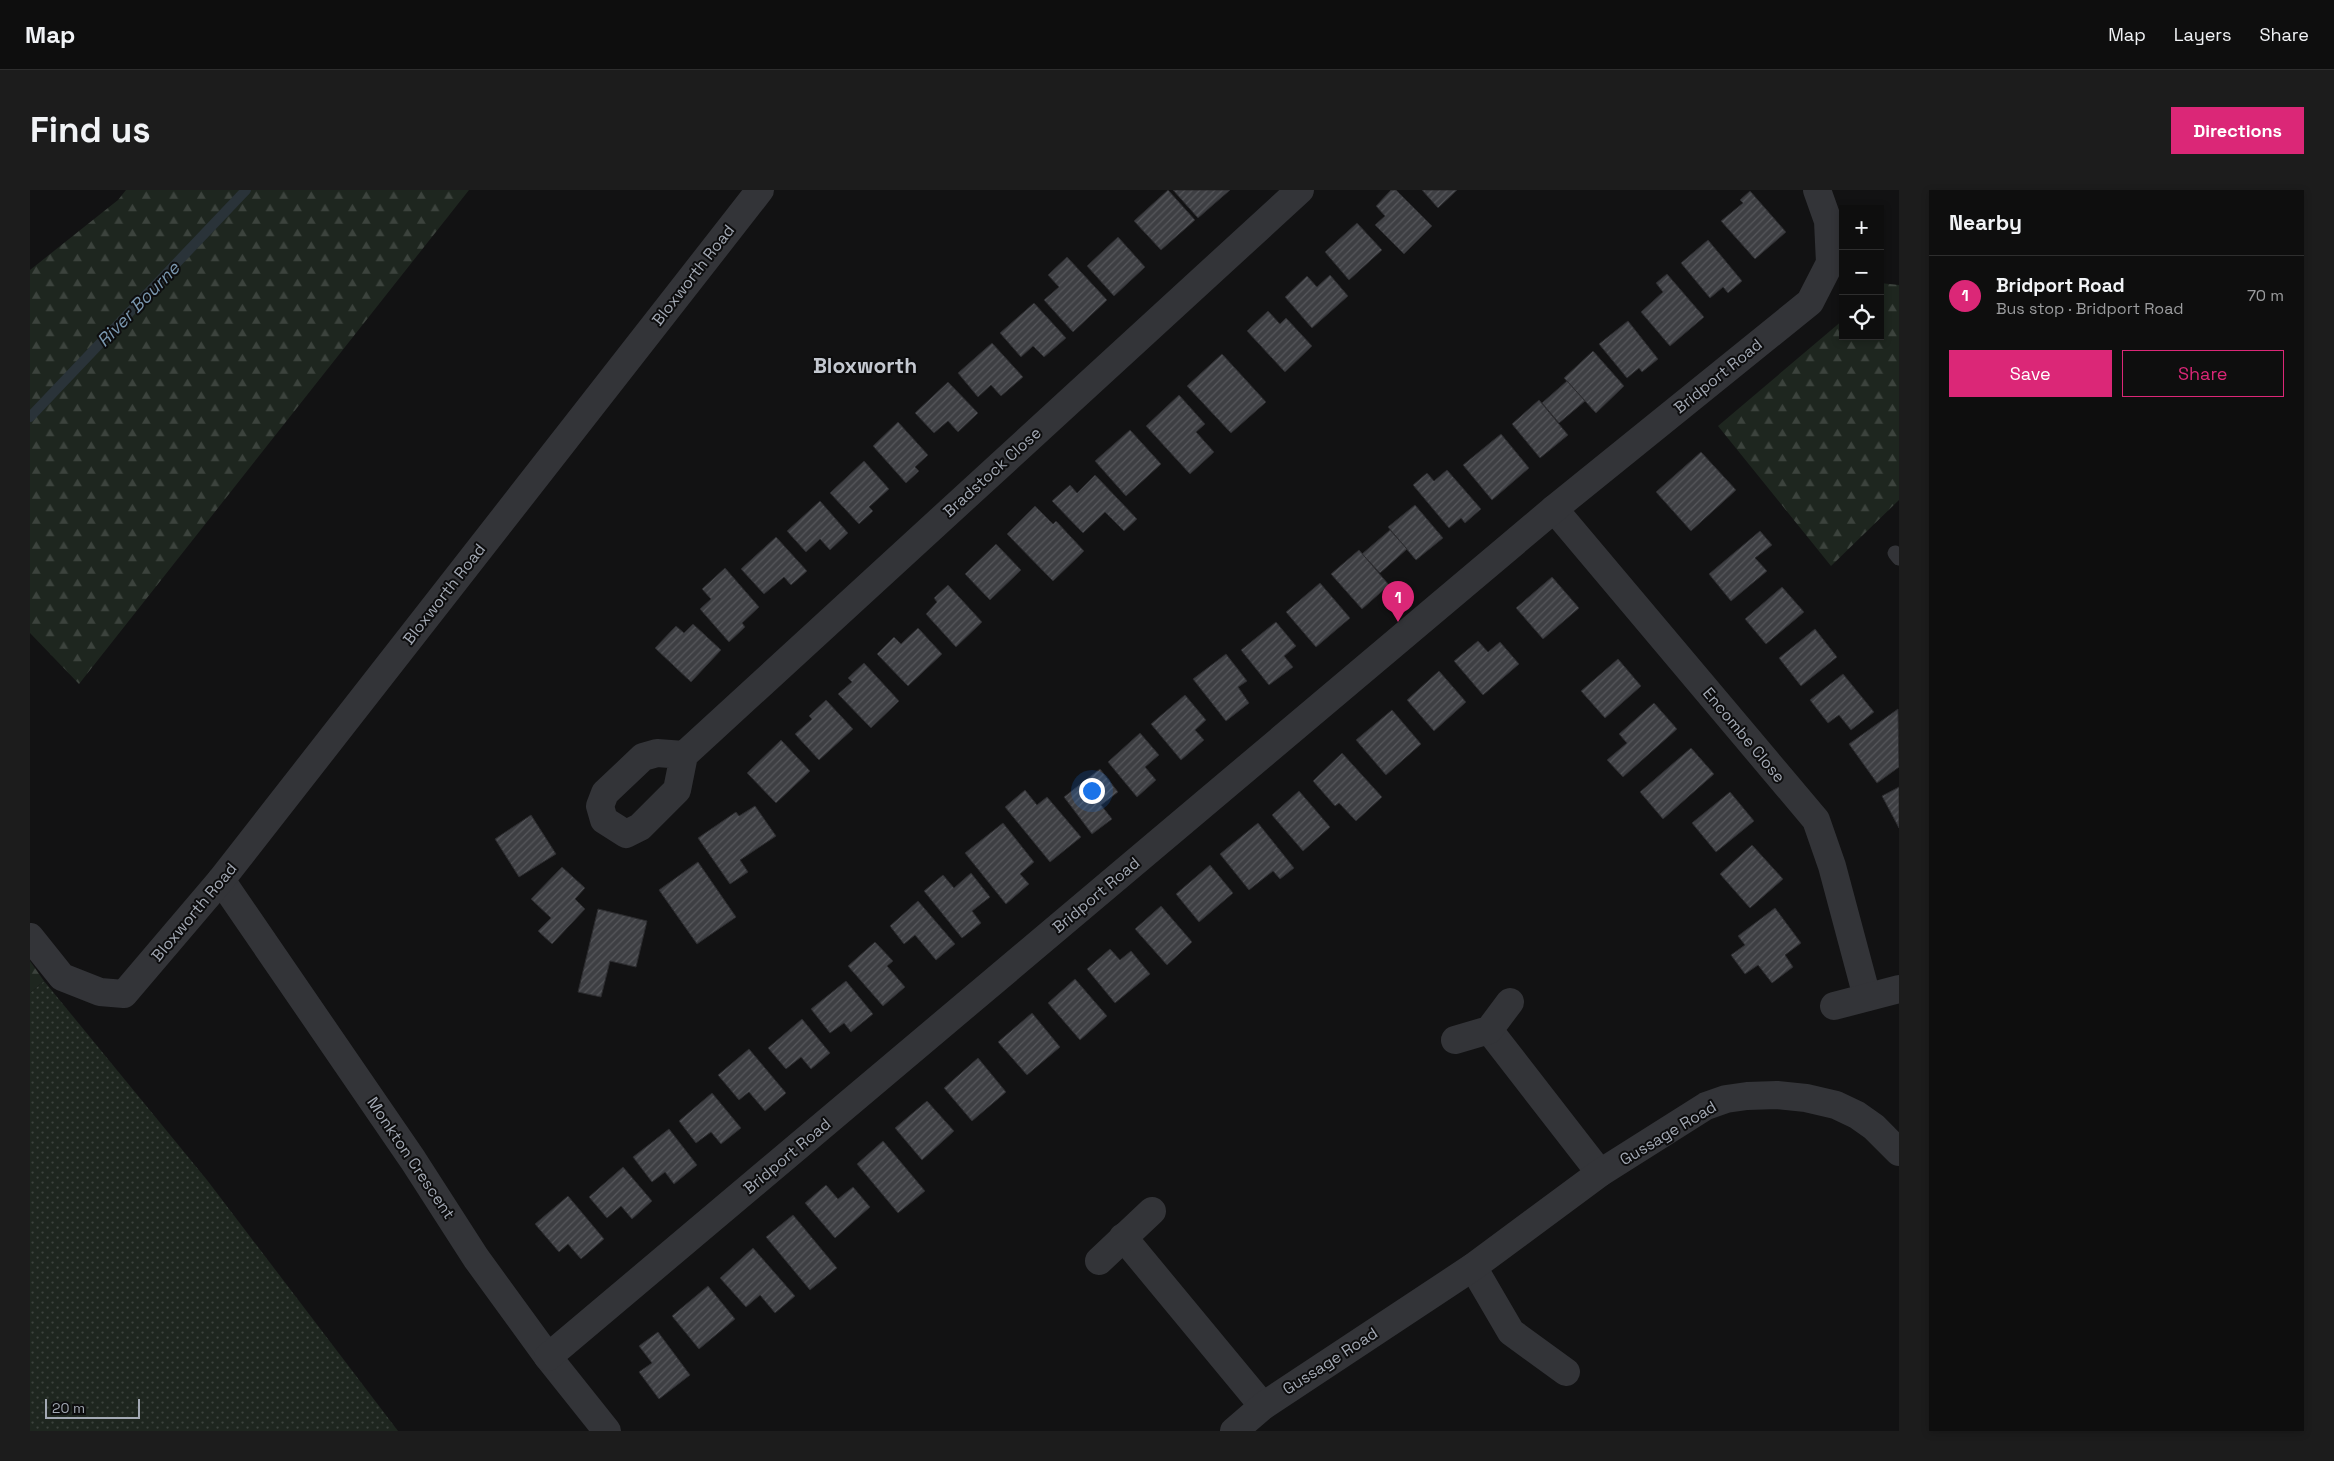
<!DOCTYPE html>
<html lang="en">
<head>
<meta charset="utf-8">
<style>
  body { margin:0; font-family:"Space Grotesk",sans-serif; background:#1c1c1c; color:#f1f3f6 }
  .controls { position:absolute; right:15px; top:15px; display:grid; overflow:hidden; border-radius:0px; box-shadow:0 2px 8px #0003 }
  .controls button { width:45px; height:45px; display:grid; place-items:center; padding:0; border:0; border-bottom:1px solid #2e2e2e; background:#0e0e0e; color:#f1f3f6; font:25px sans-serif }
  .scale { position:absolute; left:15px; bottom:12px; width:95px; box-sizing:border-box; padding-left:5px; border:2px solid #a3a9b4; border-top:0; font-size:14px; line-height:18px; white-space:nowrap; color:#a3a9b4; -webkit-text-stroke:4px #0d0d0e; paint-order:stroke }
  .you { position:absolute; left:1061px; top:600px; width:18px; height:18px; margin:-12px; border:4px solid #fff; border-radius:50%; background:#1a73e8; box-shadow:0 0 0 8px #1a73e833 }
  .badge { display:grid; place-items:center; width:32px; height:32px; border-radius:50%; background:#db2777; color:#fff; font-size:16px; font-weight:700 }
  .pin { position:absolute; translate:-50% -41px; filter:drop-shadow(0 1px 2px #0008) }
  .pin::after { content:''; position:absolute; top:26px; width:18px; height:15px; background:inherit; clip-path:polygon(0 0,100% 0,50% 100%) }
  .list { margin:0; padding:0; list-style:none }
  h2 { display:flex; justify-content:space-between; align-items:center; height:65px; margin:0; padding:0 20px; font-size:21px }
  h2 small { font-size:16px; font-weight:400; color:#9b9c9e }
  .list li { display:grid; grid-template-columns:32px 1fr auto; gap:15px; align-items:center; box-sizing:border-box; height:80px; padding:0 20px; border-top:1px solid #2e2e2e }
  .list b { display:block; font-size:19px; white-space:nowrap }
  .list p { margin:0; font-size:16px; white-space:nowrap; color:#9b9c9e }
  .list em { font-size:16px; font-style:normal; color:#9b9c9e }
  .actions { display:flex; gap:10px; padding:15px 20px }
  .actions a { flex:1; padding:11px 0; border:1px solid #db2777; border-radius:0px; text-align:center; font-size:18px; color:#db2777 }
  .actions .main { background:#db2777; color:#fff }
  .icon { flex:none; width:28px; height:28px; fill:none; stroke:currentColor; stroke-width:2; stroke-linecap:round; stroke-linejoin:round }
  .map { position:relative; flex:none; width:1869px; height:1241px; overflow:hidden; border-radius:0px }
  header { display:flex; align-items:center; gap:30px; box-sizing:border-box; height:70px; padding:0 25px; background:#0e0e0e; border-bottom:1px solid #2e2e2e }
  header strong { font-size:24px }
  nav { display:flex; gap:28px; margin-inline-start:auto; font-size:18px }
  .intro { display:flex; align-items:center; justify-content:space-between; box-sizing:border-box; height:120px; padding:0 30px }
  h1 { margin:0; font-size:35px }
  .button { padding:12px 22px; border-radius:0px; background:#db2777; color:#fff; font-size:18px; font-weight:700 }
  main { display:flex; gap:30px; padding:0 30px }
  aside { flex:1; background:#0e0e0e; border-radius:0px; box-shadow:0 2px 8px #0003 }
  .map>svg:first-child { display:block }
  .grass { fill:url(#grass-dots) }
  .forest { fill:url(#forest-firs) }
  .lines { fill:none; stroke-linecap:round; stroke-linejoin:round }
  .stream { stroke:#2a3339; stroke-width:10 }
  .building { fill:url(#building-hatch); stroke:#2c2c2f }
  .lane { stroke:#333438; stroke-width:15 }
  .street { stroke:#333438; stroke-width:28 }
  .labels { text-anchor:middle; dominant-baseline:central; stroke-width:4; stroke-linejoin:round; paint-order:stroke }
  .street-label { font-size:16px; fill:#a3a9b4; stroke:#0d0d0e }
  .water-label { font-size:18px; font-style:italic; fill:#7a97af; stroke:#0d0d0e }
  .district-label { font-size:21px; font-weight:bold; fill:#c4c8d0; stroke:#0d0d0e }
</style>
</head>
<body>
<header>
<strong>Map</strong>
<nav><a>Map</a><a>Layers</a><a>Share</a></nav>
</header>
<div class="intro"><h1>Find us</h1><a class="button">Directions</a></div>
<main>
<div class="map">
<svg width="1869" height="1241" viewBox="0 0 1869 1241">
  <defs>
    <pattern id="grass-dots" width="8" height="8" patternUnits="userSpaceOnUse" patternTransform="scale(1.25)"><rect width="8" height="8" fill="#1e261f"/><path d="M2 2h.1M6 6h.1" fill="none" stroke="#3c433d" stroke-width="1.8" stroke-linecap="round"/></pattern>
    <pattern id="forest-firs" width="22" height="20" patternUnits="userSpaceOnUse" patternTransform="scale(1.25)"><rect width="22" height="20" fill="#1e261f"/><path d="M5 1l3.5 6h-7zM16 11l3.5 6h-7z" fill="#3c433d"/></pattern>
    <pattern id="building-hatch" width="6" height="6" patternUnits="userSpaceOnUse" patternTransform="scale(1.25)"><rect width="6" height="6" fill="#3e3f43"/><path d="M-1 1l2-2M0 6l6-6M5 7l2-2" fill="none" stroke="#57585c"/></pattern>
  </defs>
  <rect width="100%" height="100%" fill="#121213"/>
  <!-- grass -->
  <polygon class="grass" points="14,791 177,990 368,1241 0,1241 0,803"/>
  <!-- forest -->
  <g class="forest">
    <polygon points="96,0 439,0 49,494 0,443 0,80 88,10"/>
    <polygon points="1850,93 1869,95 1869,310 1801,376 1688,236 1813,130 1813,146 1850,146"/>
    <polygon points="0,771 14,791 0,803"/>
  </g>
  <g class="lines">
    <!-- stream -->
    <polyline class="stream" points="0,227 216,0"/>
  </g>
  <!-- building -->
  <g class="building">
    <polygon points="1138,0 1165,30 1131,60 1104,31"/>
    <polygon points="1143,0 1200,0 1168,28"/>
    <polygon points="1361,0 1366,0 1402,36 1374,64 1345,35 1355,26 1346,16"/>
    <polygon points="1392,0 1427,0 1408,18"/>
    <polygon points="1720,1 1756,42 1725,69 1691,31 1713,13 1710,10"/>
    <polygon points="1327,33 1352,60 1319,90 1295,62"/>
    <polygon points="1088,47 1115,77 1084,106 1057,76"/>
    <polygon points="1678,50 1712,91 1698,103 1693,97 1680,108 1651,73"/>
    <polygon points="1037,67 1077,110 1043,142 1014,110 1029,97 1018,85"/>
    <polygon points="1637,84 1674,127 1640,156 1611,122 1633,102 1626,93"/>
    <polygon points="1300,85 1318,106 1282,138 1255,107 1277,86 1287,97"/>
    <polygon points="1004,113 1036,148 1014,167 1003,156 991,167 970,143"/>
    <polygon points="1238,121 1250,134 1256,128 1282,156 1255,182 1217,141"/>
    <polygon points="1598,131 1628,169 1612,182 1609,178 1597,188 1569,154"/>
    <polygon points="962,153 993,187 971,206 961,195 948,207 928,183"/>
    <polygon points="1563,161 1594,196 1566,223 1534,188"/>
    <polygon points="1192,164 1236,212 1201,243 1157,196"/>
    <polygon points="1537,191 1555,211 1529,233 1512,213"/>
    <polygon points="918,192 948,223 928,242 918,231 904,243 885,223"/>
    <polygon points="1149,205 1175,234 1166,242 1184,262 1160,284 1116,236"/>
    <polygon points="1509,210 1538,245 1510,268 1482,234"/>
    <polygon points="868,232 898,265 885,277 889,281 876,293 843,256"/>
    <polygon points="1100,240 1131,274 1096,306 1065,271"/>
    <polygon points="1471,244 1499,278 1462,310 1433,275"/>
    <polygon points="1671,262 1706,300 1661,341 1626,302"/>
    <polygon points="834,271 859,299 839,317 843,321 829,334 800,303"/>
    <polygon points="1417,280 1451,319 1435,333 1431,328 1419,338 1383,295 1397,283 1404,291"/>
    <polygon points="1065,285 1107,329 1094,341 1075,322 1053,343 1022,311 1040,295 1047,303"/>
    <polygon points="790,311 818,343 800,360 790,349 776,362 757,341"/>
    <polygon points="1385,315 1413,348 1386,370 1358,337"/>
    <polygon points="1005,316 1023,334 1026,331 1054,361 1023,391 977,344"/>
    <polygon points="1360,340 1377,359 1350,383 1332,364"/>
    <polygon points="1730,341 1742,355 1725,368 1737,381 1701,411 1679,384"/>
    <polygon points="746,347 777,381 761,395 754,387 734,404 711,379"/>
    <polygon points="966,354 991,380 960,410 935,384"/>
    <polygon points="1329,360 1359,395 1332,419 1301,384"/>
    <polygon points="695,378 729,417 712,433 715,437 699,452 670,419 681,409 672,399"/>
    <polygon points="1522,387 1549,418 1513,449 1486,418"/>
    <polygon points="1290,393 1320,428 1286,457 1256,422"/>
    <polygon points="918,395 952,432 926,457 896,424 907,412 904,408"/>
    <polygon points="1752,397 1774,422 1736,454 1715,429"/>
    <polygon points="1246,432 1266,456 1254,466 1263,477 1239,495 1211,460"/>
    <polygon points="663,434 691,460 661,492 625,458 646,436 654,443"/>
    <polygon points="888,438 912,464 878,496 847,464 864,447 871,454"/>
    <polygon points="1785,439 1807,467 1771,496 1749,468"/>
    <polygon points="1448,451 1458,462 1470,452 1489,474 1453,505 1424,471"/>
    <polygon points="1196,464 1217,491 1208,497 1219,513 1196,531 1163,489"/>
    <polygon points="1588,469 1611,496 1575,528 1551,501"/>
    <polygon points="834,473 869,511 841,538 808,504 822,492 818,488"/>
    <polygon points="1409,481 1436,512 1404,541 1377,510"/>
    <polygon points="1813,484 1844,522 1821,540 1809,525 1798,533 1780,510"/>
    <polygon points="1155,505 1176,530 1165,540 1174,550 1151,570 1121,534"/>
    <polygon points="796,510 823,539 789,570 765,544 782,529 779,526"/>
    <polygon points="1624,513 1647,539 1593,587 1577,570 1597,553 1589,544"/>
    <polygon points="1868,519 1869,577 1847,593 1819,554"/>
    <polygon points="1362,520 1391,554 1356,585 1326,550"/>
    <polygon points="1110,543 1129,565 1115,577 1126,590 1107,607 1078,572"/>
    <polygon points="751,550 780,581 746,613 717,583"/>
    <polygon points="1661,558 1684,584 1633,629 1610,602"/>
    <polygon points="1312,563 1352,607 1326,631 1309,613 1305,616 1283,591"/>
    <polygon points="1070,579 1088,602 1071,615 1082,629 1062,644 1034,607"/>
    <polygon points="1869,597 1869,638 1852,606"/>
    <polygon points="995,600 1007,615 1017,607 1051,647 1020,672 975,617"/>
    <polygon points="1269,601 1300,637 1273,661 1242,625"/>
    <polygon points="1700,602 1724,631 1686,662 1662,633"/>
    <polygon points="725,616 746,646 710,670 718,682 700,694 668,648 706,622 709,626"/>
    <polygon points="501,625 526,664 489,687 465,649"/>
    <polygon points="973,633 1004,672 990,684 999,694 976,714 935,663"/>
    <polygon points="1228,633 1264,678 1250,689 1243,681 1219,700 1190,664"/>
    <polygon points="1722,655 1753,689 1720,718 1690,684"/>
    <polygon points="668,672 706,727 667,754 629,700"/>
    <polygon points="1180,675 1203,703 1169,732 1146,704"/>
    <polygon points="532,677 555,698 545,709 555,719 522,754 508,741 521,728 501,709"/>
    <polygon points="941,683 960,707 942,721 951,733 932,748 894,701 913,685 924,698"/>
    <polygon points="888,711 925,754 906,770 885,745 874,754 860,736"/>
    <polygon points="1131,716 1162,752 1137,775 1105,739"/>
    <polygon points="1745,718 1771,753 1755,765 1763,777 1742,793 1728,775 1715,784 1701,765 1715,755 1708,746"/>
    <polygon points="568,719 617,731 606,777 580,771 571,807 548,802"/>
    <polygon points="845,752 863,771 857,776 875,797 853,816 818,776"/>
    <polygon points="1080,759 1090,770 1101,761 1120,784 1085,813 1057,779"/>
    <polygon points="1045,789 1077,826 1050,850 1018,813"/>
    <polygon points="816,791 843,824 821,842 814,833 800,843 781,819"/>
    <polygon points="1002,823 1030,857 997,885 968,852"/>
    <polygon points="772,829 800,863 781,879 771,867 756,879 738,858"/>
    <polygon points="719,859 756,903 735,921 719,902 709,910 688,885"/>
    <polygon points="948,868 976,902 942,931 914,898"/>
    <polygon points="682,903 711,938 691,954 681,942 666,953 649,931"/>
    <polygon points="897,911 924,941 892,970 865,938"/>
    <polygon points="639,939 667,975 644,994 635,982 622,992 603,967"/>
    <polygon points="853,951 895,1001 868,1023 827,974"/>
    <polygon points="593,977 622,1011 602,1029 591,1016 577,1028 559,1007"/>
    <polygon points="796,995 808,1009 823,997 840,1017 805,1048 775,1013"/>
    <polygon points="538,1006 574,1049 551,1069 538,1054 529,1062 505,1034"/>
    <polygon points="763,1025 807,1078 780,1100 736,1047"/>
    <polygon points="723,1058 765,1106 745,1123 730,1105 716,1117 690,1088"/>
    <polygon points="678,1096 705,1129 669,1159 642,1126"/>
    <polygon points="628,1142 660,1185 629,1209 609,1182 622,1173 609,1156"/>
  </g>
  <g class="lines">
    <!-- lane -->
    <polyline class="lane" points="1865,363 1869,368"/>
    <!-- street -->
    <g class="street">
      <polyline points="1524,319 1786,630 1802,676 1837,807"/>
      <polyline points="654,565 627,563 613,567 575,603 570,616 574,630 596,644 610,637 647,600 654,565 1270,0"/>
      <polyline points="191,690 383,970 446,1068 518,1167 577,1241"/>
      <polyline points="0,747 32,787 70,802 94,804 191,690 730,0"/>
      <polyline points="1804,816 1869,799"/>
      <polyline points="1459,840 1570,983"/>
      <polyline points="1425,850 1459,840 1480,812"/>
      <polyline points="1093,1047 1233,1216"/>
      <polyline points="1069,1071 1122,1021"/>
      <polyline points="1443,1077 1481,1142 1536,1182"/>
      <polyline points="518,1167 1524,319 1780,112 1800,73 1798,31 1787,0"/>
      <polyline points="1204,1241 1233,1216 1443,1077 1570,983 1676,916 1696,909 1717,906 1747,905 1776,908 1806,915 1827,925 1844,937 1869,962"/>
    </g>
  </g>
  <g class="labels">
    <!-- street labels -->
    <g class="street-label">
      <text transform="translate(663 85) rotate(-52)">Bloxworth Road</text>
      <text transform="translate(1688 186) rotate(-39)">Bridport Road</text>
      <text transform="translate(962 282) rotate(-42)">Bradstock Close</text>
      <text transform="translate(414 404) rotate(-52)">Bloxworth Road</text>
      <text transform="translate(1714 545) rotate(50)">Encombe Close</text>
      <text transform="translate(1066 705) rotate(-40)">Bridport Road</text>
      <text transform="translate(164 722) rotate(-50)">Bloxworth Road</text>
      <text transform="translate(1638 943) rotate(-31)">Gussage Road</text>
      <text transform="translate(757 966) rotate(-40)">Bridport Road</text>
      <text transform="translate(381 968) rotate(56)">Monkton Crescent</text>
      <text transform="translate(1300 1171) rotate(-33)">Gussage Road</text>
    </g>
    <!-- water labels -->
    <g class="water-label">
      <text transform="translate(108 114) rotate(-46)">River Bourne</text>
    </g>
    <!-- district labels -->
    <g class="district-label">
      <text x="835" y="175">Bloxworth</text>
    </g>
  </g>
</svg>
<div class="controls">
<button>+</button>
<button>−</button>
<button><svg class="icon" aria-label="locate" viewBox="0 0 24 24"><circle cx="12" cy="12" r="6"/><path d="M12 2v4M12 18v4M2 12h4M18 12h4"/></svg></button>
</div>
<div class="scale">20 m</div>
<div class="you"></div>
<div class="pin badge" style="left:1368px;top:432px">1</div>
</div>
<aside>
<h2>Nearby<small></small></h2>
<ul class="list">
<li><span class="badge">1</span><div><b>Bridport Road</b><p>Bus stop · Bridport Road</p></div><em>70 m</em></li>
</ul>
<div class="actions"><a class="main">Save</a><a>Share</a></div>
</aside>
</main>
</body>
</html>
